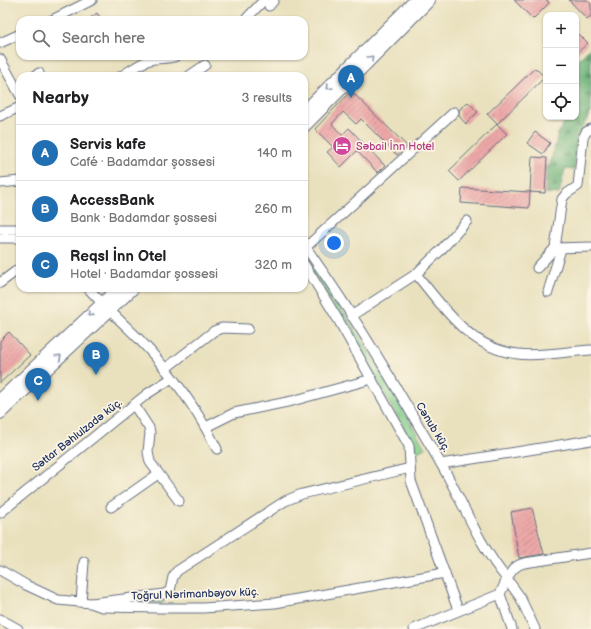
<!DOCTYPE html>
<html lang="en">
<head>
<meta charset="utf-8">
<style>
  body { margin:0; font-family:"Balsamiq Sans",sans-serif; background:#f2f2f2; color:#202124 }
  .controls { position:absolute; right:12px; top:12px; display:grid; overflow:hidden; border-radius:8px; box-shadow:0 1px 3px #0004 }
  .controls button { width:36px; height:36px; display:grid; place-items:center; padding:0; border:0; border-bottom:1px solid #e0e0e0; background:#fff; color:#202124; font:20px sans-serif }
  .you { position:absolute; left:334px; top:243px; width:14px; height:14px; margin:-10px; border:3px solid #fff; border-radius:50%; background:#1a73e8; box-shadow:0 0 0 6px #1a73e833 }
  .badge { display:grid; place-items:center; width:26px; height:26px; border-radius:50%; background:#1f6fb2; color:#fff; font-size:13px; font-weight:700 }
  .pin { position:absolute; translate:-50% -33px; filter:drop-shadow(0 1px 2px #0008) }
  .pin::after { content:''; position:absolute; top:21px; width:14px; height:12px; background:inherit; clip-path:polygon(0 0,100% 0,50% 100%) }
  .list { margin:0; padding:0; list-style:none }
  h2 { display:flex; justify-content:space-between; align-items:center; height:52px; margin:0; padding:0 16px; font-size:17px }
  h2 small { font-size:13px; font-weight:400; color:#757577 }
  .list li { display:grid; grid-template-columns:26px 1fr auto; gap:12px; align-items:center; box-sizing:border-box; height:56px; padding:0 16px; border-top:1px solid #e0e0e0 }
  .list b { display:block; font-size:15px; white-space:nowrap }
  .list p { margin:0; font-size:13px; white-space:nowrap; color:#757577 }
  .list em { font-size:13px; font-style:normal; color:#757577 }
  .icon { flex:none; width:22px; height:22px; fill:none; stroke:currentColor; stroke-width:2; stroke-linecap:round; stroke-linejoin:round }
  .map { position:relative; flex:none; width:591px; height:629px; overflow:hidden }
  .search { position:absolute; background:#fff; box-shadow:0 1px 3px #0004; left:16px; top:16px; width:292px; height:44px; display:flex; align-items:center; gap:10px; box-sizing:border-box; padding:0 14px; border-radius:12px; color:#757577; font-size:15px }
  .panel { position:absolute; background:#fff; box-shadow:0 1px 3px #0004; left:16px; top:72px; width:292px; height:220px; border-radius:12px }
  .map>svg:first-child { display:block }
  .grass { fill:url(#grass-tufts); stroke:#4f7e74 }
  .forest { fill:url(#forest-firs); stroke:#42706a }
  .building { fill:url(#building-hatch) }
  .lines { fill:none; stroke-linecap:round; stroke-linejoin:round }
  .minor-casing { stroke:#636d80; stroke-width:11 }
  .major-casing { stroke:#636d80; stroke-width:14 }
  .minor { stroke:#fff; stroke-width:9 }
  .major { stroke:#fff; stroke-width:12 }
  .oneway { stroke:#8d97ae }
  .labels { text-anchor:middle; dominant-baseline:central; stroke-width:3.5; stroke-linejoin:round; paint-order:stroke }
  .hotel-label { font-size:11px; fill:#b23c85; stroke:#fcf5e5; text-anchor:start }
  .street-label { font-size:11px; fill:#1b2f5e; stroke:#fcf5e5 }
</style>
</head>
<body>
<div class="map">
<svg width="591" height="629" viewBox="0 0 591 629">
  <defs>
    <pattern id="grass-tufts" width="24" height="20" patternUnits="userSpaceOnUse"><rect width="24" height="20" fill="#83ce8b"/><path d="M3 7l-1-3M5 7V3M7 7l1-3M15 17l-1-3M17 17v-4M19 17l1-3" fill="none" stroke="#6aa875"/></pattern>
    <pattern id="forest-firs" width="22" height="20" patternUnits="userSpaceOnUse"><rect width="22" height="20" fill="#6ab177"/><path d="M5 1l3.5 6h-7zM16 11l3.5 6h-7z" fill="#569065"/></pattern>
    <pattern id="building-hatch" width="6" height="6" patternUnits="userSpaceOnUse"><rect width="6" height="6" fill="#eea9a8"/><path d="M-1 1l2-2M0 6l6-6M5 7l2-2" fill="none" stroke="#c08a8c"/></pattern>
  </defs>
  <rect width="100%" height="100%" fill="#fcf5e5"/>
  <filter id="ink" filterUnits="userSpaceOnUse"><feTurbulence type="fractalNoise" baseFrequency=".025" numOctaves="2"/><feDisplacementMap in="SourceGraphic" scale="8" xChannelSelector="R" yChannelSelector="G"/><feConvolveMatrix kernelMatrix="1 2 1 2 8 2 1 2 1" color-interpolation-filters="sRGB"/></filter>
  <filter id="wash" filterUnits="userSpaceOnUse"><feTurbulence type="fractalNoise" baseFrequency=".012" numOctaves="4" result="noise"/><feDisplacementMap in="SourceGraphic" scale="16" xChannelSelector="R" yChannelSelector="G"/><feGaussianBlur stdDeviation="0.9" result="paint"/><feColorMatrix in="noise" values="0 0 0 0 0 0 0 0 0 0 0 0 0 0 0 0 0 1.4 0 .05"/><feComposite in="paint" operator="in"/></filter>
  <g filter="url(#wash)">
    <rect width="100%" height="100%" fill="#e9e1be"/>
    <!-- grass -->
    <g class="grass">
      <polygon points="304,253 365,344 425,448 415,453 411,441 342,320 304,259"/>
      <polygon points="164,600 164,603 101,605 101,604"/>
    </g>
    <!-- forest -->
    <polygon class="forest" points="591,47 591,112 577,137 574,170 565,169 559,194 545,193 547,165 549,168 558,134 567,117 576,117 576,97 580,88 576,83 576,62"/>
    <g id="blocks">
      <!-- building -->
      <g class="building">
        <polygon points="514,0 547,0 549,3 533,19"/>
        <polygon points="569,0 587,0 591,4 591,16 587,19"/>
        <polygon points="97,13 102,20 88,20"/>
        <polygon points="579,34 588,43 576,54 576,36"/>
        <polygon points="535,68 545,77 497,124 487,114"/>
        <polygon points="351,91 407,146 397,155 361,119 356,124 343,112 332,124 342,135 349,128 385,166 378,173 357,151 341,167 327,152 333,147 315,129"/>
        <polygon points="468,102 478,112 466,124 459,116 459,110"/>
        <polygon points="497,124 507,134 459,181 449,171"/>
        <polygon points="535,132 550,143 543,154 527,143"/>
        <polygon points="532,157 547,158 545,193 530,192"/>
        <polygon points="462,188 530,192 529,208 461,203"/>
        <polygon points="9,332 30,355 0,383 0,341"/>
        <polygon points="532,508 544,554 519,558 511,512"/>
      </g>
    </g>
  </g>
  <g filter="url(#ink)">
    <use href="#blocks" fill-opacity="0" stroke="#636d80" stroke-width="1"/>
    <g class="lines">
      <defs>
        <g id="minor">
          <polyline points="269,6 274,0"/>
          <polyline points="52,20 92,0"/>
          <polyline points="245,20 264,0"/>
          <polyline points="0,43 20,34"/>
          <polyline points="0,59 20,95"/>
          <polyline points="35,76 39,73"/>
          <path d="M 121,76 C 130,71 140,63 150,60 C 158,57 168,60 176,56"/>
          <polyline points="189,76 205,65"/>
          <polyline points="0,116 20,107"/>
          <polyline points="0,183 20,181"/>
          <polyline points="0,229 20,229"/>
          <polyline points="0,238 20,238"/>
          <path d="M 304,245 C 354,314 398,390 441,464 C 463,502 479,546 507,579 L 500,594 L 512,629"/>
          <polyline points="306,247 454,112"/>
          <polyline points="555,248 591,247"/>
          <polyline points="304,264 340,323 409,446 411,481 458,610"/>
          <polyline points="537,268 555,248 562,199 566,194 578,186 583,138 586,132 591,129"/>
          <path d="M 416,274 C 444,308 470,349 518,354 C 537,357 571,351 591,350"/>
          <polyline points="0,283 20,268"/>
          <path d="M 88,288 C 104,306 121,321 138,338 C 169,370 197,409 217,449"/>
          <polyline points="548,292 561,249"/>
          <polyline points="351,316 416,274 440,251 467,221"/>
          <polyline points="165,369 214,331 222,328 248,329"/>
          <polyline points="134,405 149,428 150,433 148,452 150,462 179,501"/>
          <polyline points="206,427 234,413 292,401 372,379"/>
          <polyline points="441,464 591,440"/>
          <polyline points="111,507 158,474"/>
          <polyline points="0,513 147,394 172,378"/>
          <polyline points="0,570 26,585 58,600 91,603 102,607 161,608 203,608 275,603 445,573"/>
          <polyline points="81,602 84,562"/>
          <polyline points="92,603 164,594 170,591 173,577 177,571 285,501 302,494 410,468"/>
          <polyline points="0,619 18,629"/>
          <polyline points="414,629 500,594"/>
          <path d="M 535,629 L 520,597 L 507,579 C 512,570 514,566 524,563 L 591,553"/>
        </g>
        <g id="major">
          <polyline points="304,112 416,0"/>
          <polyline points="304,126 429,0"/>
          <polyline points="0,400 119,288"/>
          <polyline points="0,413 133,288"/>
        </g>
      </defs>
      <!-- minor casing -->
      <use href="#minor" class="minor-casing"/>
      <!-- major casing -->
      <use href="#major" class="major-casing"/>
      <!-- minor -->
      <use href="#minor" class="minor"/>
      <!-- major -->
      <use href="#major" class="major"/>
    </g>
    <!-- one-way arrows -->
    <defs><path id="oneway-chevron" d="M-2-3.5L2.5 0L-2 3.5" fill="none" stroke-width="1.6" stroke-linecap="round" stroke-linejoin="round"/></defs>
    <g class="oneway">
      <use href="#oneway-chevron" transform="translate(371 58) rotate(-45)"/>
      <use href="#oneway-chevron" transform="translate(329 87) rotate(135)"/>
      <use href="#oneway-chevron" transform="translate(90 314) rotate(136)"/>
      <use href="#oneway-chevron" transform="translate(59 357) rotate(-43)"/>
    </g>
  </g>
  <!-- icons -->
  <defs>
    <symbol id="hotel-disc" viewBox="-11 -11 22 22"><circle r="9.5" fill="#d1479c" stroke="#fcf5e5"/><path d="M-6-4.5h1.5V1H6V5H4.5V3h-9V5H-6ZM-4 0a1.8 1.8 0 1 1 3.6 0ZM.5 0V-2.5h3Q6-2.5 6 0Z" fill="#fff"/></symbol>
  </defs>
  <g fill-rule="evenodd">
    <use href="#hotel-disc" x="331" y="135" width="22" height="22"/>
  </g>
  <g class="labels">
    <!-- hotel labels -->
    <g class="hotel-label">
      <text x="356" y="146">Səbail İnn Hotel</text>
    </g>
    <!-- street labels -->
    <g class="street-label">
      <text transform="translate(433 427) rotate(59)">Cənub küç.</text>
      <text transform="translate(77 435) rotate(-38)">Səttar Bəhlulzadə küç.</text>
      <text transform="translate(195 594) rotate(-2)">Toğrul Nərimanbəyov küç.</text>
    </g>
  </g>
</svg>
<div class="controls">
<button>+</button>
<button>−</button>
<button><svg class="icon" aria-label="locate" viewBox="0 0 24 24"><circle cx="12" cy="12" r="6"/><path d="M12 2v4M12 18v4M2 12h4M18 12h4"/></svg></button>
</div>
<div class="you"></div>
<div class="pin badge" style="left:351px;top:98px">A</div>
<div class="pin badge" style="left:96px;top:375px">B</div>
<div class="pin badge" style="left:38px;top:401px">C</div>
<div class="search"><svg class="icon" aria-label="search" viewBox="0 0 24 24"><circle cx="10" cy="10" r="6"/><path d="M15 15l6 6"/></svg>Search here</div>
<section class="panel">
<h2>Nearby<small>3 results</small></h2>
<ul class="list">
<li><span class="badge">A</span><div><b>Servis kafe</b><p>Café · Badamdar şossesi</p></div><em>140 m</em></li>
<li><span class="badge">B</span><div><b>AccessBank</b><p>Bank · Badamdar şossesi</p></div><em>260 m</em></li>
<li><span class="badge">C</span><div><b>Reqsl İnn Otel</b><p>Hotel · Badamdar şossesi</p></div><em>320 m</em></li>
</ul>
</section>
</div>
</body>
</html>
